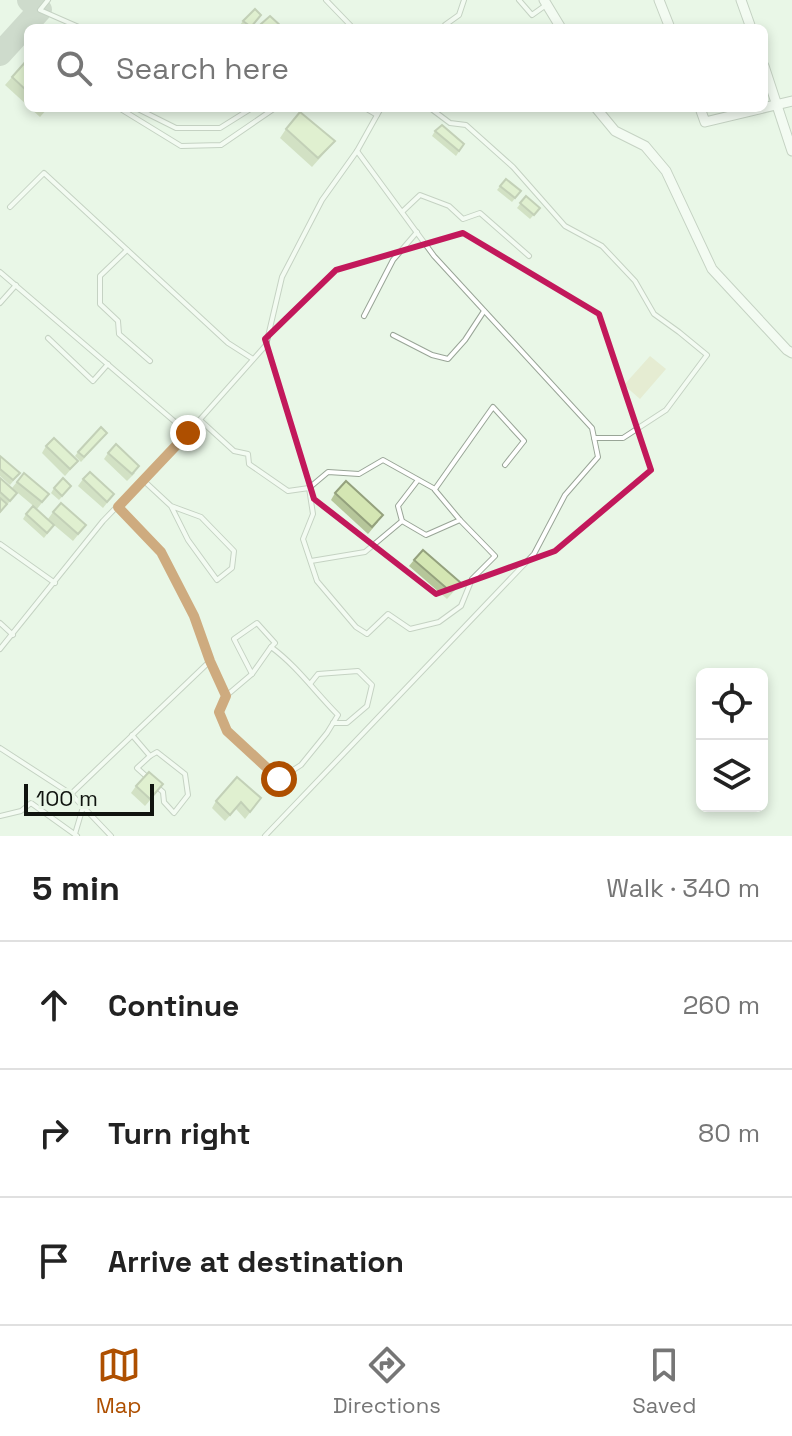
<!DOCTYPE html>
<html lang="en">
<head>
<meta charset="utf-8">
<style>
  body { margin:0; font-family:"Space Grotesk",sans-serif; background:#f2f2f2; color:#222 }
  .controls { position:absolute; right:24px; bottom:24px; display:grid; overflow:hidden; border-radius:12px; box-shadow:0 4px 12px #0003 }
  .controls button { width:72px; height:72px; display:grid; place-items:center; padding:0; border:0; border-bottom:2px solid #e0e0e0; background:#fff; color:#222; font:40px sans-serif }
  .scale { position:absolute; left:24px; bottom:20px; width:130px; box-sizing:border-box; padding-left:8px; border:4px solid #10140f; border-top:0; font-size:22px; line-height:28px; white-space:nowrap; color:#10140f; -webkit-text-stroke:6px #e9f7e7; paint-order:stroke }
  .stop { position:absolute; width:24px; height:24px; margin:-18px; border:6px solid #ae4f00; border-radius:50%; background:#fff }
  .stop.end { background:#ae4f00; border-color:#fff; box-shadow:0 2px 8px #0008 }
  .list { margin:0; padding:0; list-style:none }
  h2 { display:flex; justify-content:space-between; align-items:center; height:104px; margin:0; padding:0 32px; font-size:34px }
  h2 small { font-size:26px; font-weight:400; color:#767676 }
  .list li { display:grid; grid-template-columns:52px 1fr auto; gap:24px; align-items:center; box-sizing:border-box; height:128px; padding:0 32px; border-top:2px solid #e0e0e0 }
  .list b { display:block; font-size:30px; white-space:nowrap }
  .list em { font-size:26px; font-style:normal; color:#767676 }
  .icon { flex:none; width:44px; height:44px; fill:none; stroke:currentColor; stroke-width:2; stroke-linecap:round; stroke-linejoin:round }
  .map { position:relative; flex:none; width:792px; height:836px; overflow:hidden }
  .search { position:absolute; background:#fff; box-shadow:0 4px 12px #0003; left:24px; right:24px; top:24px; height:88px; display:flex; align-items:center; gap:20px; box-sizing:border-box; padding:0 28px; border-radius:12px; color:#767676; font-size:30px }
  .sheet { height:488px; background:#fff }
  nav { display:flex; justify-content:space-around; align-items:center; box-sizing:border-box; height:112px; border-top:2px solid #e0e0e0; background:#fff; font-size:22px; color:#767676 }
  nav a { display:grid; justify-items:center; gap:4px }
  nav .on { color:#ae4f00 }
  .map>svg:first-child { display:block }
  .green { fill:#e0deb9 }
  .lines { fill:none; stroke-linecap:round; stroke-linejoin:round }
  .taxiway { stroke:#aeb8ac; stroke-width:24 }
  .service-casing { stroke:#99a597; stroke-width:6 }
  .minor-casing { stroke:#99a597; stroke-width:11 }
  .service { stroke:#fff; stroke-width:4 }
  .minor { stroke:#fff; stroke-width:9 }
  .wall { fill:#b6c69a }
  .building { fill:#d4e6b3; stroke:#94a17d; stroke-width:2 }
  .route { stroke:#ae4f00; stroke-width:10 }
  .marked { fill:none; stroke:#c2185b; stroke-width:6; stroke-linejoin:round }
</style>
</head>
<body>
<div class="map">
<svg width="792" height="836" viewBox="0 0 792 836">
  <rect width="100%" height="100%" fill="#e9f7e7"/>
  <!-- green -->
  <polygon class="green" points="650,356 666,369 640,399 624,385"/>
  <g class="lines">
    <!-- taxiway -->
    <polyline class="taxiway" points="0,54 40,10 29,0"/>
    <defs>
      <g id="service">
        <polyline points="48,0 40,10 81,28"/>
        <polyline points="326,0 353,28"/>
        <polyline points="519,0 532,15 546,5"/>
        <polyline points="443,28 445,25 459,15 464,0"/>
        <polyline points="119,108 181,146 221,145 275,108"/>
        <polyline points="136,108 176,128 220,128 252,108"/>
        <polyline points="365,108 377,115"/>
        <polyline points="430,108 450,123 466,125 513,167 565,226 602,246 635,281 654,314 679,332 707,355 666,410 623,438 594,438"/>
        <polyline points="10,207 44,173 228,343 253,359"/>
        <polyline points="402,212 420,195 449,206 463,219 480,213 529,256"/>
        <polyline points="127,250 100,276 100,304 118,321 119,334 150,361"/>
        <polyline points="0,272 188,433"/>
        <polyline points="0,303 16,285"/>
        <polyline points="364,316 393,260 417,232"/>
        <polyline points="393,335 432,355 448,359 465,340 484,311"/>
        <polyline points="48,338 93,381 108,364"/>
        <polyline points="200,420 234,451 248,454 249,464 288,491 309,488 328,472 359,474 383,460 435,489 493,407 524,441 505,465"/>
        <polyline points="143,480 171,506 188,540 217,580 232,568 234,551 201,517 171,506"/>
        <polyline points="418,480 398,506 402,521 426,535 460,520"/>
        <polyline points="309,488 313,514 303,539 317,581 356,627 367,634 388,614 410,629 439,622 461,606 472,579 495,556 460,520 435,490"/>
        <polyline points="0,544 55,583"/>
        <polyline points="311,561 365,552 402,521"/>
        <polyline points="0,623 13,635"/>
        <polyline points="0,649 103,521 188,433 266,345 282,277 322,200 357,151 381,108"/>
        <path d="M 210,661 L 226,696 L 219,712 L 227,731 L 279,779 L 301,765 L 327,733 L 338,715 C 315,692 297,666 271,647 L 252,674 L 226,696"/>
        <polyline points="252,674 234,639 257,623 275,643 271,647"/>
        <polyline points="310,684 318,674 358,671 372,685 367,706 347,723 333,723"/>
        <polyline points="132,735 150,756 157,752 185,774 188,795 174,813 164,802 163,792 156,786"/>
        <polyline points="0,748 71,794"/>
        <polyline points="147,777 137,768 150,756"/>
        <polyline points="0,816 21,811 31,803 77,836"/>
        <polyline points="75,834 83,807"/>
        <polyline points="111,836 71,794 210,661 194,616 161,552 118,507"/>
        <polyline points="265,836 534,554 565,495 598,457 592,428 434,256 357,151"/>
      </g>
      <g id="minor">
        <polyline points="544,0 561,28"/>
        <polyline points="659,0 670,28"/>
        <polyline points="741,0 751,28"/>
        <polyline points="764,66 792,151"/>
        <polyline points="596,108 615,131 645,146 666,171 712,269 787,350 792,353"/>
        <polyline points="700,108 705,122 792,101"/>
      </g>
    </defs>
    <!-- service casing -->
    <use href="#service" class="service-casing"/>
    <!-- minor casing -->
    <use href="#minor" class="minor-casing"/>
    <!-- service -->
    <use href="#service" class="service"/>
    <!-- minor -->
    <use href="#minor" class="minor"/>
  </g>
  <!-- wall -->
  <g class="wall">
    <polygon points="261,15 251,28 244,28 240,25 243,21"/>
    <polygon points="28,59 28,106 5,85 12,77"/>
    <polygon points="30,108 48,108 40,117"/>
    <polygon points="286,129 335,141 312,167 280,138"/>
    <polygon points="435,131 464,144 456,156 432,136"/>
    <polygon points="500,186 521,191 512,202 497,190"/>
    <polygon points="526,196 540,208 530,219 517,208"/>
    <polygon points="104,437 81,462 75,456 78,452"/>
    <polygon points="46,446 78,461 65,476 42,453"/>
    <polygon points="108,453 135,473 127,481 104,459"/>
    <polygon points="0,456 20,473 10,485 0,476"/>
    <polygon points="24,473 49,494 37,509 12,488"/>
    <polygon points="0,478 17,493 0,513"/>
    <polygon points="83,479 114,494 103,508 78,486"/>
    <polygon points="54,488 68,490 59,500 51,493"/>
    <polygon points="335,493 378,522 368,534 331,500"/>
    <polygon points="53,512 86,525 73,541 54,525 44,538 23,519 26,514 48,519"/>
    <polygon points="414,560 456,589 447,599 409,566"/>
    <polygon points="136,786 158,791 145,806 131,793"/>
    <polygon points="261,798 245,819 236,809 225,821 212,808 216,801"/>
  </g>
  <!-- building -->
  <g class="building">
    <polygon points="255,9 261,15 251,27 243,21"/>
    <polygon points="270,16 282,27 281,28 266,28 261,24"/>
    <polygon points="28,59 28,92 12,77"/>
    <polygon points="300,112 335,141 318,158 286,129"/>
    <polygon points="442,125 464,144 459,151 435,131"/>
    <polygon points="506,179 521,191 515,198 500,186"/>
    <polygon points="526,196 540,208 534,215 520,203"/>
    <polygon points="101,427 107,433 84,457 78,452"/>
    <polygon points="54,438 78,461 70,469 46,446"/>
    <polygon points="116,444 139,466 132,474 108,453"/>
    <polygon points="0,456 20,473 13,480 0,469"/>
    <polygon points="90,472 114,494 107,502 83,479"/>
    <polygon points="24,473 49,494 42,502 17,482"/>
    <polygon points="0,478 17,493 10,501 0,492"/>
    <polygon points="63,478 71,486 62,496 54,488"/>
    <polygon points="346,481 383,515 372,527 335,493"/>
    <polygon points="0,498 7,504 0,512"/>
    <polygon points="61,503 86,525 78,534 53,512"/>
    <polygon points="33,506 54,525 47,533 26,514"/>
    <polygon points="423,550 461,583 451,592 414,560"/>
    <polygon points="149,772 163,784 150,799 136,786"/>
    <polygon points="237,777 261,798 250,812 241,802 230,815 216,801"/>
  </g>
  <g class="lines">
    <!-- route -->
    <polyline class="route" points="188,433 118,507 161,552 194,616 210,661 226,696 219,712 227,731 279,779"/>
  </g>
  <!-- marked area -->
  <path d="M0 0H792V836H0ZM 463,233 L 599,314 L 651,470 L 555,551 L 436,594 L 314,499 L 265,339 L 336,270 Z" fill="#e9f7e7" fill-opacity=".55" fill-rule="evenodd"/>
  <path class="marked" d="M 463,233 L 599,314 L 651,470 L 555,551 L 436,594 L 314,499 L 265,339 L 336,270 Z"/>
</svg>
<div class="controls">
<button><svg class="icon" aria-label="locate" viewBox="0 0 24 24"><circle cx="12" cy="12" r="6"/><path d="M12 2v4M12 18v4M2 12h4M18 12h4"/></svg></button>
<button><svg class="icon" aria-label="layers" viewBox="0 0 24 24"><path d="M12 4l9 5-9 5-9-5zM3 14l9 5 9-5"/></svg></button>
</div>
<div class="scale">100 m</div>
<div class="stop" style="left:279px;top:779px"></div>
<div class="stop end" style="left:188px;top:433px"></div>
<div class="search"><svg class="icon" aria-label="search" viewBox="0 0 24 24"><circle cx="10" cy="10" r="6"/><path d="M15 15l6 6"/></svg>Search here</div>
</div>
<section class="sheet">
<h2>5 min<small>Walk · 340 m</small></h2>
<ul class="list">
<li><svg class="icon" aria-label="ahead" viewBox="0 0 24 24"><path d="M12 20V5M6 11l6-6 6 6"/></svg><div><b>Continue</b></div><em>260 m</em></li>
<li><svg class="icon" aria-label="right" viewBox="0 0 24 24"><path d="M7 20v-9h11M14 6l5 5-5 5"/></svg><div><b>Turn right</b></div><em>80 m</em></li>
<li><svg class="icon" aria-label="arrive" viewBox="0 0 24 24"><path d="M6 21V4h12l-3 4 3 4H6"/></svg><div><b>Arrive at destination</b></div></li>
</ul>
</section>
<nav>
<a class="on"><svg class="icon" aria-label="map" viewBox="0 0 24 24"><path d="M3 6l6-2 6 2 6-2v14l-6 2-6-2-6 2zM9 4v14M15 6v14"/></svg>Map</a>
<a><svg class="icon" aria-label="directions" viewBox="0 0 24 24"><path d="M12 3l9 9-9 9-9-9zM9 14v-3h6M13 9l2 2-2 2"/></svg>Directions</a>
<a><svg class="icon" aria-label="saved" viewBox="0 0 24 24"><path d="M7 4h10v16l-5-4-5 4z"/></svg>Saved</a>
</nav>
</body>
</html>
